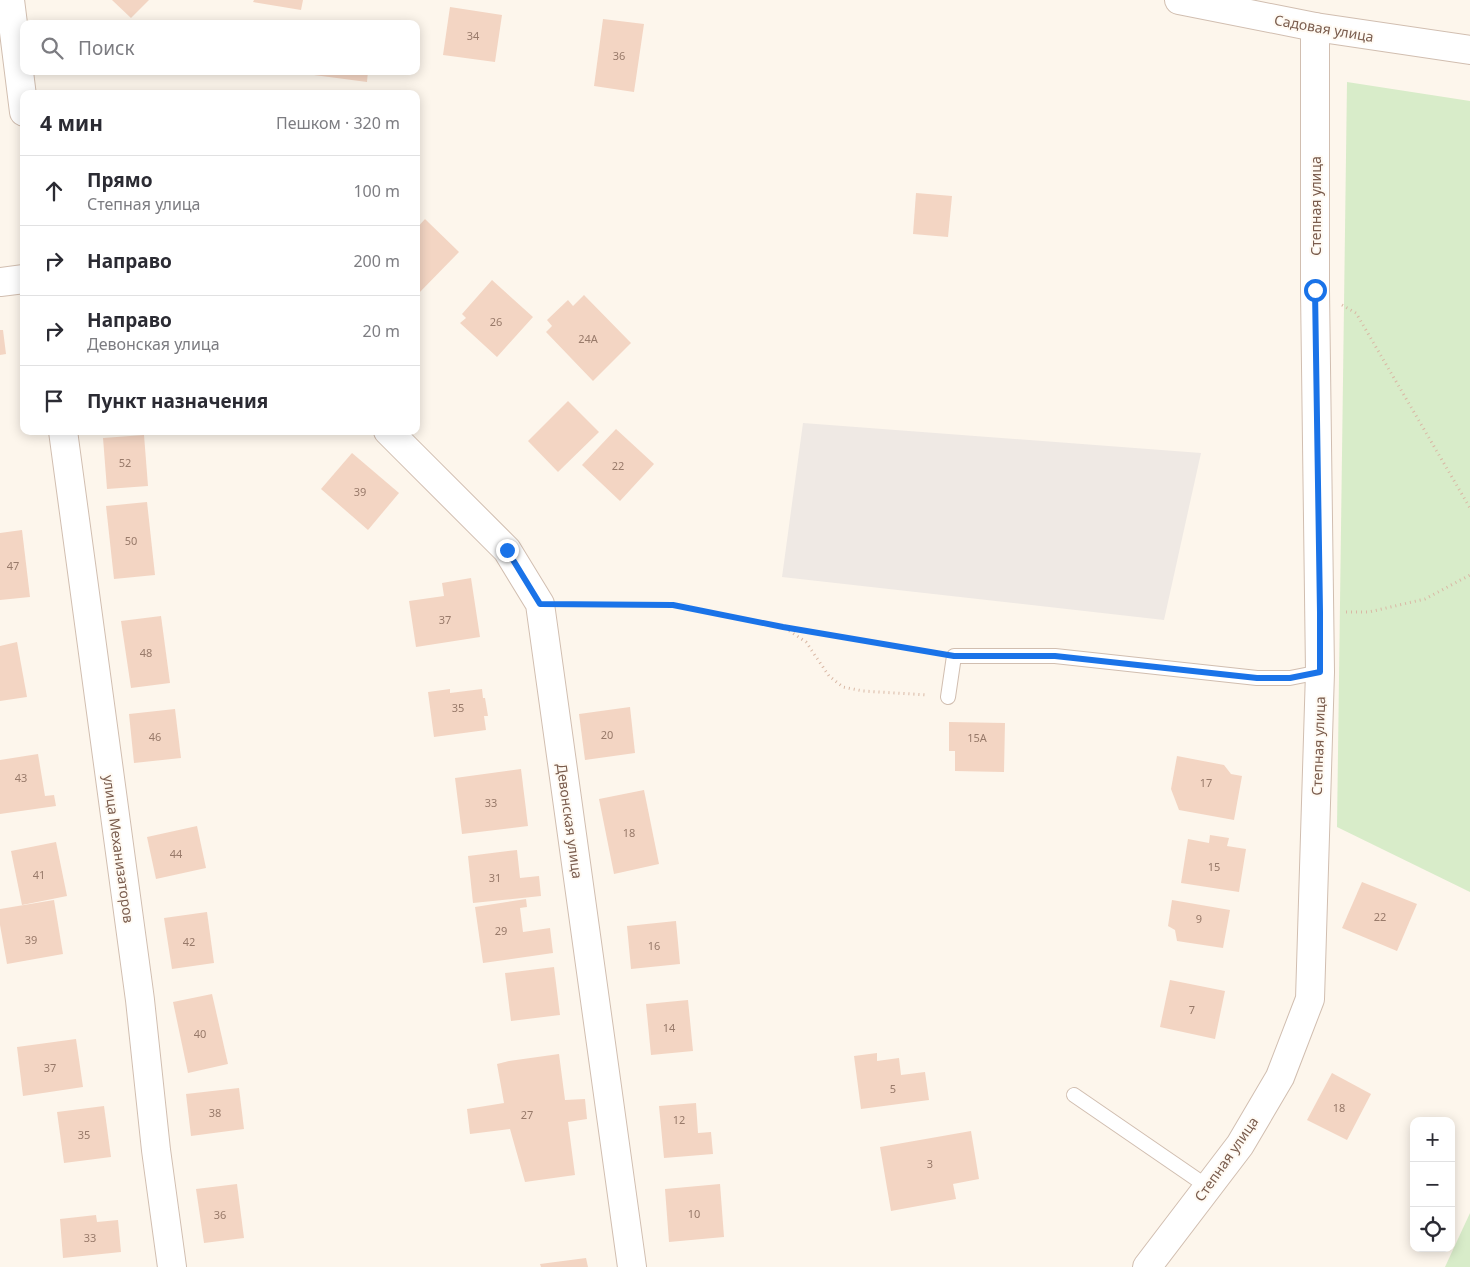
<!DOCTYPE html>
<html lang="ru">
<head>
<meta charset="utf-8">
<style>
  body { margin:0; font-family:"Noto Sans",sans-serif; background:#f7f7f7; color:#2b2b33 }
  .controls { position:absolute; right:15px; bottom:15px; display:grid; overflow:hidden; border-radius:10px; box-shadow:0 2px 12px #0003 }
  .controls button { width:45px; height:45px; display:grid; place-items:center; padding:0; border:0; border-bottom:1px solid #e1e1e2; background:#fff; color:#2b2b33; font:25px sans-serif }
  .stop { position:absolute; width:15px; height:15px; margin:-11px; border:4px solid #1a73e8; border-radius:50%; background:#fff }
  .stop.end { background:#1a73e8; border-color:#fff; box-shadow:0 1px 5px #0008 }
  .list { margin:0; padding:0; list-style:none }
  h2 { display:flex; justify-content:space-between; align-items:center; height:65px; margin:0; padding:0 20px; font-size:21px }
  h2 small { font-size:16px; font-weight:400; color:#7c7c81 }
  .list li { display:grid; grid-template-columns:32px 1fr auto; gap:15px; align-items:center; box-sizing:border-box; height:70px; padding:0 20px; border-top:1px solid #e1e1e2 }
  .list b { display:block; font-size:19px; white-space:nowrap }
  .list p { margin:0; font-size:16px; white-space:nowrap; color:#7c7c81 }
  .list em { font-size:16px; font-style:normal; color:#7c7c81 }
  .icon { flex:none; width:28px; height:28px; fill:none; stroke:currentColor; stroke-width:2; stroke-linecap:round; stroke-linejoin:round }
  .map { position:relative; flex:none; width:1470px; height:1267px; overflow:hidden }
  .search { position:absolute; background:#fff; box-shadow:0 2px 12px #0003; left:20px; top:20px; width:400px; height:55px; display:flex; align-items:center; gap:12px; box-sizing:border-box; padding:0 18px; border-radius:10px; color:#7c7c81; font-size:19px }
  .panel { position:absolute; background:#fff; box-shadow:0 2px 12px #0003; left:20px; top:90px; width:400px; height:345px; border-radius:10px }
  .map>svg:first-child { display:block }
  .industrial { fill:#efe9e4 }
  .green { fill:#d8ecc9 }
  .building { fill:#f3d5c3 }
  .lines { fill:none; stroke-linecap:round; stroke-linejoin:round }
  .service-casing { stroke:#d1beb0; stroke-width:16 }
  .minor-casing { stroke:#d1beb0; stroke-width:30 }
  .tertiary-casing { stroke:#d1beb0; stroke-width:30 }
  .path { stroke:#d9b8a5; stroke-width:3; stroke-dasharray:1 4; stroke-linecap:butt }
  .service { stroke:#fff; stroke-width:14 }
  .minor { stroke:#fff; stroke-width:28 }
  .tertiary { stroke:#fff; stroke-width:28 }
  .route { stroke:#1a73e8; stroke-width:6 }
  .labels { text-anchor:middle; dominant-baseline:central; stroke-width:4; stroke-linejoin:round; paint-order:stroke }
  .number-label { font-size:11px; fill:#987a6a }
  .street-label { font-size:14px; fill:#7a5c4d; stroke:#fffaf3 }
</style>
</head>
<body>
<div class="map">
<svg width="1470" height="1267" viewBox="0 0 1470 1267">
  <rect width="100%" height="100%" fill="#fdf6ec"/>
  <!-- industrial -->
  <polygon class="industrial" points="803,423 1201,453 1164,620 782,577"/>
  <!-- green -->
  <g class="green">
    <polygon points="1347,82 1470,101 1470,892 1337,827"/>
    <polygon points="1470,1213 1470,1267 1445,1267"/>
  </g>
  <!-- building -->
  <g class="building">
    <polygon points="112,0 149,0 131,18"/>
    <polygon points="254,0 303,0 301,10 253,2"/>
    <polygon points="450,7 502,15 495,62 443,55"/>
    <polygon points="603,19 644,24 634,92 594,86"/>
    <polygon points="315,71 368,71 367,82 314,75"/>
    <polygon points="916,193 952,196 948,237 913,234"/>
    <polygon points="425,219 459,252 416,296 416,229"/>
    <polygon points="492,280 533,317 497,357 460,323 466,318 462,314"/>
    <polygon points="584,295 631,343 593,381 546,332 552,326 547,320 568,300 573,306"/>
    <polygon points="0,330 3,330 6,354 0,355"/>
    <polygon points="568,401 599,432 558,472 528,441"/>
    <polygon points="616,429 654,464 620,501 582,465"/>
    <polygon points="144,435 148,486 107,489 103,438"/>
    <polygon points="352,453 399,493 368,530 321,489"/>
    <polygon points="147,502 155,575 114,579 106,506"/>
    <polygon points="22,530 30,597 0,600 0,533"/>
    <polygon points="471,578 480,637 416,647 409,601 444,596 442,583"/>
    <polygon points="161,616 170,683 131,688 121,621"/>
    <polygon points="17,642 27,697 0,701 0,646"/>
    <polygon points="450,689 450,693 482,689 483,698 485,698 488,716 484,716 486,730 434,737 428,692"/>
    <polygon points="630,707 635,753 585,760 579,714"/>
    <polygon points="175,709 181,758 134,763 129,714"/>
    <polygon points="949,722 1005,723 1004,772 955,771 955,751 949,751"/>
    <polygon points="38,754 45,796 54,795 56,806 0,814 0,760"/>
    <polygon points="1177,756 1224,765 1231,774 1242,776 1234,820 1179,810 1171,789"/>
    <polygon points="521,769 528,826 462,834 455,778"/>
    <polygon points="644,790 659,864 614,874 599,799"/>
    <polygon points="197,826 206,868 156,879 147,837"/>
    <polygon points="1210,835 1229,838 1227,846 1246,849 1239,892 1181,883 1188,839 1209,843"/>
    <polygon points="56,842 67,896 22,905 11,851"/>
    <polygon points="517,850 520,878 539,876 541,896 473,903 468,856"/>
    <polygon points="1362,882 1417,904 1397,951 1342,928"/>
    <polygon points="526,899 527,907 520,908 523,932 550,928 553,953 483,963 475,907"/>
    <polygon points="54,900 63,954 7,964 0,925 0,909"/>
    <polygon points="1172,900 1230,910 1223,948 1177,941 1175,930 1168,926"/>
    <polygon points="207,912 214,963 172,969 164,918"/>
    <polygon points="676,921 680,964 631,969 627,926"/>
    <polygon points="554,967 560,1015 511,1021 505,973"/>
    <polygon points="1170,980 1225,991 1215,1039 1160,1027"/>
    <polygon points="212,994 228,1064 188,1073 173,1002"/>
    <polygon points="688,1000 693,1051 651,1055 646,1004"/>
    <polygon points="76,1039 83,1087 23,1096 17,1047"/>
    <polygon points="877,1053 877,1061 899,1058 901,1075 925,1072 929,1100 861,1109 854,1056"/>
    <polygon points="559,1054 565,1100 585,1099 587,1119 568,1122 575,1175 525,1182 510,1129 470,1134 467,1109 504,1103 497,1064 509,1061"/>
    <polygon points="1332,1073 1371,1094 1347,1140 1307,1120"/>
    <polygon points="239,1088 244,1129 191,1136 186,1094"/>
    <polygon points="696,1103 698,1133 711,1132 713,1154 664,1158 659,1106"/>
    <polygon points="104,1106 111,1157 64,1163 57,1112"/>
    <polygon points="971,1131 979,1179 953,1184 956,1199 891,1211 880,1147"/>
    <polygon points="237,1184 244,1238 204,1243 196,1189"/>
    <polygon points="720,1184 724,1237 669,1242 665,1189"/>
    <polygon points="96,1215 97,1222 118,1220 121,1252 63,1258 60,1219"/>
    <polygon points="586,1258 588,1267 541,1267 540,1264"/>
  </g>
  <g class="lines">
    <defs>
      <g id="service">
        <polyline points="948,697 954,656 1055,656 1257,678 1290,678 1320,672"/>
        <polyline points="1074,1095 1208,1187"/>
      </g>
      <g id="minor">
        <polyline points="10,0 24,112"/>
        <polyline points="0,282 24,279"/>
        <polyline points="63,431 140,1000 156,1150 172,1267"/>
        <polyline points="388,431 507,550 540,604 632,1267"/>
        <polyline points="1147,1267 1240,1145 1280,1077 1310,999 1320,672 1315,290 1315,27"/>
      </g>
      <polyline id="tertiary" points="1179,0 1315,27 1470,50"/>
    </defs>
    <!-- service casing -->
    <use href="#service" class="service-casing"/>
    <!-- minor casing -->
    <use href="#minor" class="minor-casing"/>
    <!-- tertiary casing -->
    <use href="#tertiary" class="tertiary-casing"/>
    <!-- path -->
    <g class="path">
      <polyline points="1342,305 1356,313 1470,508"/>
      <polyline points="568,604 673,605 783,627 935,653"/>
      <polyline points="1346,612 1369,612 1425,599 1470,575"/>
      <polyline points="785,628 806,642 829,676 843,687 863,691 928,695"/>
    </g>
    <!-- service -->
    <use href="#service" class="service"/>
    <!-- minor -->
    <use href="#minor" class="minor"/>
    <!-- tertiary -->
    <use href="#tertiary" class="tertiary"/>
  </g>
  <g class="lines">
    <!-- route -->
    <polyline class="route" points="507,550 540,604 673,605 783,627 954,656 1055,656 1257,678 1290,678 1320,672 1320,612 1315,290"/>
  </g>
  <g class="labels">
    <!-- number labels -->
    <g class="number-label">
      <text x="473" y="35">34</text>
      <text x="619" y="55">36</text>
      <text x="496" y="321">26</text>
      <text x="588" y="338">24А</text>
      <text x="125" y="462">52</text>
      <text x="618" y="465">22</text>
      <text x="360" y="491">39</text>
      <text x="131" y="540">50</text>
      <text x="13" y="565">47</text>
      <text x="445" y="619">37</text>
      <text x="146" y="652">48</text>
      <text x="458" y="707">35</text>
      <text x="607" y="734">20</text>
      <text x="155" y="736">46</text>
      <text x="977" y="737">15А</text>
      <text x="21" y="777">43</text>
      <text x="1206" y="782">17</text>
      <text x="491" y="802">33</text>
      <text x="629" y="832">18</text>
      <text x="176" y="853">44</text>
      <text x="1214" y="866">15</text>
      <text x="39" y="874">41</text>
      <text x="495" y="877">31</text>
      <text x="1380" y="916">22</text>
      <text x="1199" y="918">9</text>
      <text x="501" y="930">29</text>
      <text x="31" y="939">39</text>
      <text x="189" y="941">42</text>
      <text x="654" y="945">16</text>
      <text x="1192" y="1009">7</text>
      <text x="669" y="1027">14</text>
      <text x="200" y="1033">40</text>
      <text x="50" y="1067">37</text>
      <text x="893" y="1088">5</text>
      <text x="1339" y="1107">18</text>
      <text x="215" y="1112">38</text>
      <text x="527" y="1114">27</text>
      <text x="679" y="1119">12</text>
      <text x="84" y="1134">35</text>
      <text x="930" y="1163">3</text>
      <text x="694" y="1213">10</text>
      <text x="220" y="1214">36</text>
      <text x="90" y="1237">33</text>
    </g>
    <!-- street labels -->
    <g class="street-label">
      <text transform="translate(1324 28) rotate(10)">Садовая улица</text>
      <text transform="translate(1315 206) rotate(-90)">Степная улица</text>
      <text transform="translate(1318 746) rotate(-88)">Степная улица</text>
      <text transform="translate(570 821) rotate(82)">Девонская улица</text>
      <text transform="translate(119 849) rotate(82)">улица Механизаторов</text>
      <text transform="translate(1226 1159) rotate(-55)">Степная улица</text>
    </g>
  </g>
</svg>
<div class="controls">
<button>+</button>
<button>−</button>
<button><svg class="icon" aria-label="locate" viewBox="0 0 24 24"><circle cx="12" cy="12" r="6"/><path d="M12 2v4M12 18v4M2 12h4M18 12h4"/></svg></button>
</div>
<div class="stop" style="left:1315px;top:290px"></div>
<div class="stop end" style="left:507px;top:550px"></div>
<div class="search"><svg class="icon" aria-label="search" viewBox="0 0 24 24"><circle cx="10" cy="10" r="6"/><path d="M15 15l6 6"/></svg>Поиск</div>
<section class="panel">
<h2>4 мин<small>Пешком · 320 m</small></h2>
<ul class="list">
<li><svg class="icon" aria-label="ahead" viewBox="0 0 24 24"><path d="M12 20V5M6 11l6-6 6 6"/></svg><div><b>Прямо</b><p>Степная улица</p></div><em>100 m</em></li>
<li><svg class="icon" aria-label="right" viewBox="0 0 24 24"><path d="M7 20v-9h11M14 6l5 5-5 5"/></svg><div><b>Направо</b></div><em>200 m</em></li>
<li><svg class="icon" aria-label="right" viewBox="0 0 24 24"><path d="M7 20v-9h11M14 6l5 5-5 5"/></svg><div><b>Направо</b><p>Девонская улица</p></div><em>20 m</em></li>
<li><svg class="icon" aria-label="arrive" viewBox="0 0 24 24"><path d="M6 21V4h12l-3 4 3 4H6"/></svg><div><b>Пункт назначения</b></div></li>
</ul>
</section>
</div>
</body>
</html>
